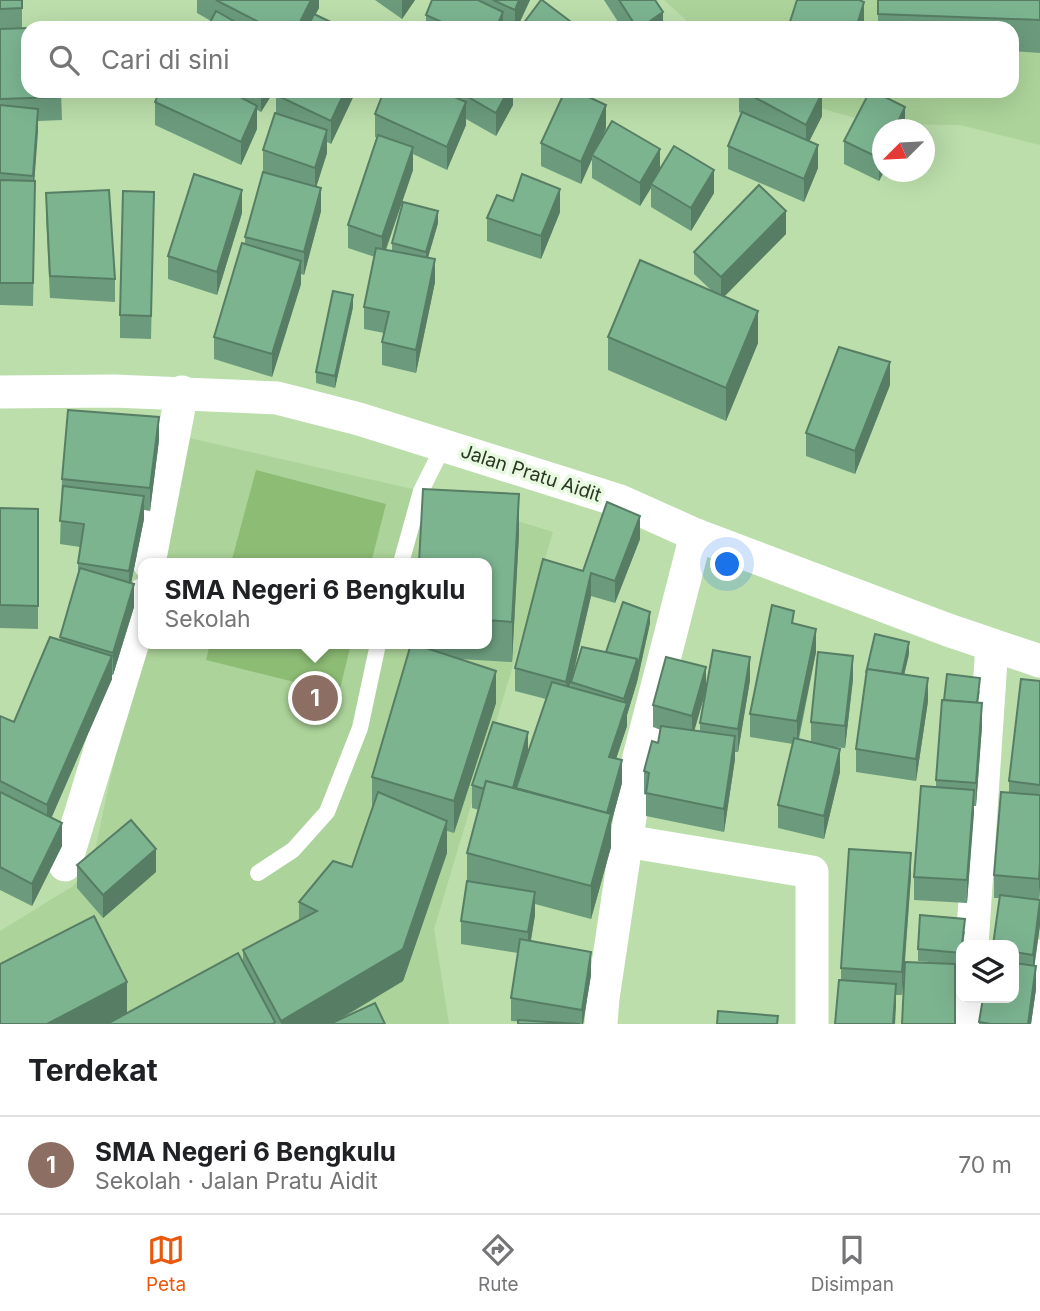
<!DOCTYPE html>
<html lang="id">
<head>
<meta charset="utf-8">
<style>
  body { margin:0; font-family:Inter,sans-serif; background:#f2f2f2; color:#202124 }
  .controls { position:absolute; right:21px; bottom:21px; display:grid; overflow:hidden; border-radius:14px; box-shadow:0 7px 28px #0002 }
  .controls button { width:63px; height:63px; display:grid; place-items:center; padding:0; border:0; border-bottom:2px solid #e0e0e0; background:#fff; color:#202124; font:35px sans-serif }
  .compass { position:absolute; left:872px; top:119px; width:63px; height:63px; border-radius:50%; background:#fff; box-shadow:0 7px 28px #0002; rotate:246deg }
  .you { position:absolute; left:728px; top:565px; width:24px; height:24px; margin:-18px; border:5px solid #fff; border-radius:50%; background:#1a73e8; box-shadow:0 0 0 10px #1a73e833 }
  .badge { display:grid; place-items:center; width:46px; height:46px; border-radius:50%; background:#ea580c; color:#fff; font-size:23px; font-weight:700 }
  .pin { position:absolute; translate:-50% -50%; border:4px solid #fff; box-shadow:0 2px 7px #0006 }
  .popup { position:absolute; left:138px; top:558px; width:354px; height:91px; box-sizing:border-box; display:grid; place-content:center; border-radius:14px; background:#fff; filter:drop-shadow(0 2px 5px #0005); font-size:23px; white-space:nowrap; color:#757577 }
  .popup b { font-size:26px; color:#202124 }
  .popup::after { content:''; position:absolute; left:50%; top:100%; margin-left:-14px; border:14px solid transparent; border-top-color:#fff }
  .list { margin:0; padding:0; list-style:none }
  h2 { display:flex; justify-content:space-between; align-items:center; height:91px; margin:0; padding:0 28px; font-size:30px }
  h2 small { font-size:23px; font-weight:400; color:#757577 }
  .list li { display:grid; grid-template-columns:46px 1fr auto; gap:21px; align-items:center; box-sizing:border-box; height:98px; padding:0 28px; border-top:2px solid #e0e0e0 }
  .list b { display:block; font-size:26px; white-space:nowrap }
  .list p { margin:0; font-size:23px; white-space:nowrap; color:#757577 }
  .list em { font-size:23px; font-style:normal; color:#757577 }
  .icon { flex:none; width:38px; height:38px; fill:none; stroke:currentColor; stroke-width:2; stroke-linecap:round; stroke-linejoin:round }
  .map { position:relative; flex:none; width:1040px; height:1024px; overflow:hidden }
  .search { position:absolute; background:#fff; box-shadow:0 7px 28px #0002; left:21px; right:21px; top:21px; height:77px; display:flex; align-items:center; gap:18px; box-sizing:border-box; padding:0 24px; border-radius:21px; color:#757577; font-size:26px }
  .sheet { height:189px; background:#fff }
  nav { display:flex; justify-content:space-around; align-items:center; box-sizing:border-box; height:98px; border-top:2px solid #e0e0e0; background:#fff; font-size:19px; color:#757577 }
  nav a { display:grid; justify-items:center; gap:4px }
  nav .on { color:#ea580c }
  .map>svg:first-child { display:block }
  .built { fill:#acd49a }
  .green { fill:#8dbd75 }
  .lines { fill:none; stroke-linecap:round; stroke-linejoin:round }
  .lane { stroke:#fff; stroke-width:16 }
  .street { stroke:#fff; stroke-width:33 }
  .wall { fill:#6b9b7c }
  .shaded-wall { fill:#577e65 }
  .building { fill:#7cb490; stroke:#577e65; stroke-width:2 }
  .labels { text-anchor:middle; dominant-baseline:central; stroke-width:7; stroke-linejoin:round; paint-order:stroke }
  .street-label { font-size:19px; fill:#2a3824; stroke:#e7f9df }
</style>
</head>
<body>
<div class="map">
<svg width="1040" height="1024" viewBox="0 0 1040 1024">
  <rect width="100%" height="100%" fill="#bbdeab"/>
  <!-- built -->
  <g class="built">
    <polygon points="664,0 1040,0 1040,145 960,125 877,124 802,103 784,91 1012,91 1012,28 695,28"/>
    <polygon points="185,437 421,491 553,532 434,929 449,1024 0,1024 0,931 73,886 92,864 143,627 144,644 486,644 486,563 157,563"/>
  </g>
  <!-- green -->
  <g class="green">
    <polygon points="256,470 386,504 371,563 231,563"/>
    <polygon points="210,644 351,644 339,693 206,660"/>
  </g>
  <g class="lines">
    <!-- lane -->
    <g class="lane">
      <polyline points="401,563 421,491 444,445"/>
      <polyline points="258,873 293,850 327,812 360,728 378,644"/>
    </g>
    <!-- street -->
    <g class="street">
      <polyline points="0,392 114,391 277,398 359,419 620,501 696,535 948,630 1040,661"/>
      <polyline points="149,563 182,392"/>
      <polyline points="626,841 812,872 812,1024"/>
      <polyline points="65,865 137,629 144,594"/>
      <polyline points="972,945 992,645"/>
      <polyline points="601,1024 603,998 639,757 696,535"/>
      <polyline points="967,1024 969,998"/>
      <polyline points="1033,1024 1040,956"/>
    </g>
  </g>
  <!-- wall -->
  <g class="wall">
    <polygon points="0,0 22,0 22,29 61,91 62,120 38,121 34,181 35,204 33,306 0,305"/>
    <polygon points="197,0 319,0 319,8 315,15 343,28 207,28 211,21 197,13"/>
    <polygon points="375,0 415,0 402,19"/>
    <polygon points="432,0 530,0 517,28 426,28 426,15"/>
    <polygon points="604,0 655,0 663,28 622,28"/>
    <polygon points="878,0 1040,0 1040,53 1012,51 1012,28 878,28"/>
    <polygon points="160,91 274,91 261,112 257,110 257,129 241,165 155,125 155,102"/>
    <polygon points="278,91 356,91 331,144 327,142 327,153 316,187 321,211 304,275 301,274 301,284 272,377 214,359 214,337 245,244 245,237 263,172 263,150 276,113 276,95"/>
    <polygon points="384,91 513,91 513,105 496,136 466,119 466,125 447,170 413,154 413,170 386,250 392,251 392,243 438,223 428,258 435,282 416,373 382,365 382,342 384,333 364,329 364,307 375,257 348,248 348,225 377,138 375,137 375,114"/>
    <polygon points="545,91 559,91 554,98"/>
    <polygon points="739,91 817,91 822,116 809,141 818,168 804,202 728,169 728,146 741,113 739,112"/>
    <polygon points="606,128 601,140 660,169 714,193 691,231 651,207 651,188 640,206 592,178 592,159 581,184 541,166 541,143"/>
    <polygon points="905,130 879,181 844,164 844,141"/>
    <polygon points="154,192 151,339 120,338 120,315"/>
    <polygon points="46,193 115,279 115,302 50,298 46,216"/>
    <polygon points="513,201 560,212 541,259 487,241 487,218"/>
    <polygon points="242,213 217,295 168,279 168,256"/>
    <polygon points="786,234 724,296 758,343 726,421 608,370 608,337 712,291 694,274 694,252"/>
    <polygon points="353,307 335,388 316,383 316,372"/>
    <polygon points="890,385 855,474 806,456 806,433"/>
    <polygon points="159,440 150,511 144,510 144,519 131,583 134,607 113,675 112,675 112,679 51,818 62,846 32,906 0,890 0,716 14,722 60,640 78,576 78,563 80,547 60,544 62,479"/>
    <polygon points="0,508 38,509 38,629 0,628"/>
    <polygon points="519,534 512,662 460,659 496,703 454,833 447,831 447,853 403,981 334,1023 385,1024 0,1024 127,1013 243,963 243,950 299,921 299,902 352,867 372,808 372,777 417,644 486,644 486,563"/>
    <polygon points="640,539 615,603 591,596 570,687 571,687 571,682 606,652 650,623 637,682 627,715 627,726 616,759 622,783 611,824 611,847 591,919 535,904 535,915 531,941 591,975 583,1024 511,1021 511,998 518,953 461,944 461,921 467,884 467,853 479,810 472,808 472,785 528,752 546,699 515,691 515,668 583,571"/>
    <polygon points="794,623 816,652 799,739 811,742 811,722 853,679 845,748 831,747 840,772 824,839 778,828 778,805 793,744 750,737 750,714"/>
    <polygon points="909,654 904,675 928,701 916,781 856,772 856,749"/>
    <polygon points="750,680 738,752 735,752 735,759 724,832 646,816 646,795 644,794 644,771 658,743 661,730 653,727 653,705 706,690 694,730 700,731 700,723"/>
    <polygon points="1040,681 1040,885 1039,900 1040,900 1040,925 1034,966 1036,989 1031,1024 979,1024 983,998 1014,998 1014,945 1000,898 994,898 994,875 1009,793 1009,781"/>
    <polygon points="980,690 978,703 982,726 976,806 974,806 967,903 914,900 914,877 936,787 936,780"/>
    <polygon points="77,865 156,872 103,918 77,888"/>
    <polygon points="911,876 905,962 941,963 918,961 918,949 965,931 963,945 961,945 961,965 905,963 902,995 896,995 896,1007 841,980 841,968"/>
  </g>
  <!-- shaded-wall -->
  <g class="shaded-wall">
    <polygon points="311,0 319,0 319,8 308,28 297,28"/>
    <polygon points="402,0 415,0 402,19"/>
    <polygon points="519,0 530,0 517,28 515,28 515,10"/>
    <polygon points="864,2 864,25 863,28 856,28"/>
    <polygon points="503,12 503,28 496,28"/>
    <polygon points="663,12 663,28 640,28"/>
    <polygon points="261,91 274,91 261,112"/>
    <polygon points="345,91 356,91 331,144 331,121"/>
    <polygon points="508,91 513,91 513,105 496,136 496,113"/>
    <polygon points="554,91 559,91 554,98"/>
    <polygon points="822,93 822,116 806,148 806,125"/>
    <polygon points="466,102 466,125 447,170 447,147"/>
    <polygon points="606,105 606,128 594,156 592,155 592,159 581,184 581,162"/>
    <polygon points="257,106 257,129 241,165 241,142"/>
    <polygon points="905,107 905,130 894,130"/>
    <polygon points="38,109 38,132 33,199 33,176"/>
    <polygon points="327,130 327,153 315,191 315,168"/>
    <polygon points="818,145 818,168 804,202 804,179"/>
    <polygon points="413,147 413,170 382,260 382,237"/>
    <polygon points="660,149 660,172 651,184 651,188 640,206 640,183"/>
    <polygon points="883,152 883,172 884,172 879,181 879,158"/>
    <polygon points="714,170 714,193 691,231 691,208"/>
    <polygon points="321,188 321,211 304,275 304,252"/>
    <polygon points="560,189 560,212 541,259 541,236"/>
    <polygon points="242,190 242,213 217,295 217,272"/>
    <polygon points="438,211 438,223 426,264 426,252"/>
    <polygon points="786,211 786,234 721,300 721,277"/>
    <polygon points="435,259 435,282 416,373 416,350"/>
    <polygon points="301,261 301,284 272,377 272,354"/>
    <polygon points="353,295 353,307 335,388 335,376"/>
    <polygon points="758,311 758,343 726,421 726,388"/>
    <polygon points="890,362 890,385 855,474 855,451"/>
    <polygon points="159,417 159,440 150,511 150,488"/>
    <polygon points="519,494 519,534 512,662 512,622"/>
    <polygon points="144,496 144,519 129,594 129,571"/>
    <polygon points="640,516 640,539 615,603 615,581"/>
    <polygon points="591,573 591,596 566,704 566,682"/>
    <polygon points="134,584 134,607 113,675 113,653"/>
    <polygon points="650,612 650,623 637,682 627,715 627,726 609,780 609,757 624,710 624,699"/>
    <polygon points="816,629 816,652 797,744 797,721"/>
    <polygon points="909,642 909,654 900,692 900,680"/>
    <polygon points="112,656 112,679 47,828 47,805"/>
    <polygon points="853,656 853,679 845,748 845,726"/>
    <polygon points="750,657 750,680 738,752 738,729"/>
    <polygon points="706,667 706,690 692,739 692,716"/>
    <polygon points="496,671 496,703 454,833 454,801"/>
    <polygon points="928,678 928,701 916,781 916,759"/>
    <polygon points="982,703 982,726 976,806 976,783"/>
    <polygon points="528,732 528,755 519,789 510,797"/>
    <polygon points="735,736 735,759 724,832 724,809"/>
    <polygon points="840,749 840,772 824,839 824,816"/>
    <polygon points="622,760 622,783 611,824 611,847 591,919 591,886 607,813"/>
    <polygon points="974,790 974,813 967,903 967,880"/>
    <polygon points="447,821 447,853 403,981 331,1024 281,1024 281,1021"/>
    <polygon points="62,823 62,846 32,906 32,884"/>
    <polygon points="156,849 156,872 103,918 103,895"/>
    <polygon points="911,853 911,876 902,995 902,972"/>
    <polygon points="1040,862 1040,885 1039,902 1039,879"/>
    <polygon points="535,892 535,915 528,955 528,932"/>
    <polygon points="1040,902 1040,925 1033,977 1033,955"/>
    <polygon points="591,952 591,975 583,1024 582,1024 582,1010"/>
    <polygon points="1036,966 1036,989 1031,1024 1028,1024"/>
    <polygon points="127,982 127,1015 110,1024 47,1024"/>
    <polygon points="896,984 896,1007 895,1024 893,1024"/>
  </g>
  <!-- building -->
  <g class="building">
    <polygon points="0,0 22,0 22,8 0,9"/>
    <polygon points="216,0 311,0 297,28 270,28"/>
    <polygon points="432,0 478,0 503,12 496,28 455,28 426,15"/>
    <polygon points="493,0 519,0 515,10"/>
    <polygon points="541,0 542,0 579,28 520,28"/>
    <polygon points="619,0 655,0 663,12 640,28 637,28"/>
    <polygon points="797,0 859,0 864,2 856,28 788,28"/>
    <polygon points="878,0 1040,0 1040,20 878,14"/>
    <polygon points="216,11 246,28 207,28"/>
    <polygon points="314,14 343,28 307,28"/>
    <polygon points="687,22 697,28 684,28"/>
    <polygon points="28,28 28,91 61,91 62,97 0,99 0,29"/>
    <polygon points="160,91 229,91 257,106 241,142 155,102"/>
    <polygon points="278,91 345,91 331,121 276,95"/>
    <polygon points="384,91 441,91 466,102 447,147 375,114"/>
    <polygon points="458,91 508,91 496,113"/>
    <polygon points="565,91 576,91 606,105 581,162 541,143"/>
    <polygon points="743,91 817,91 822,93 806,125"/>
    <polygon points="870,91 873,91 905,107 894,130 883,130 883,152 879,158 844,141"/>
    <polygon points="0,105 38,109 33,176 0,173"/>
    <polygon points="742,112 818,145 804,179 728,146"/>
    <polygon points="275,113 327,130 315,168 263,150"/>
    <polygon points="612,121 660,149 640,183 592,155"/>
    <polygon points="378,135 413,147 382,237 348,225"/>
    <polygon points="674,146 714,170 691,208 651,184"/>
    <polygon points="263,172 321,188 304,252 245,237"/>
    <polygon points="194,174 242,190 217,272 168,256"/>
    <polygon points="522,174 560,189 541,236 487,218 497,195 513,201"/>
    <polygon points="0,180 35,181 33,283 0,283"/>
    <polygon points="759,185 786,211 721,277 694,252"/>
    <polygon points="109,190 115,279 50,276 46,193"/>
    <polygon points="123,191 154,192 151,316 120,315"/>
    <polygon points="403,202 438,211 426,252 392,243"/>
    <polygon points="242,243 301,261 272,354 214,337"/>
    <polygon points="376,248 435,259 416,350 382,342 389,312 364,307"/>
    <polygon points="640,260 758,311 726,388 608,337"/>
    <polygon points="333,291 353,295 335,376 316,372"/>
    <polygon points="839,347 890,362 855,451 806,433"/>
    <polygon points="68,410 159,417 150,488 62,479"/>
    <polygon points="63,486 144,496 129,571 78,563 84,524 60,521"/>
    <polygon points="423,489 519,494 512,622 486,620 486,563 419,563"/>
    <polygon points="607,502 640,516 615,581 591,573 566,682 515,668 543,559 583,571"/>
    <polygon points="0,508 38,509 38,606 0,605"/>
    <polygon points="80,568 134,584 113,653 60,637"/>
    <polygon points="623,602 650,612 637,670 637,659 606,652"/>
    <polygon points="772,605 794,611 792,623 816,629 797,721 750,714"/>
    <polygon points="875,634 909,642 902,674 867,669 866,673"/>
    <polygon points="50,637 112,656 47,805 0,781 0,716 14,722"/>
    <polygon points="411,644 414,644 496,671 454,801 372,777"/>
    <polygon points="582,647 637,659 624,699 571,682"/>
    <polygon points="713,650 750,657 738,729 700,723"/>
    <polygon points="818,652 853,656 845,726 811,722"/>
    <polygon points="666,657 706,667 692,716 653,705"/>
    <polygon points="867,669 928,678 916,759 856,749"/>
    <polygon points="947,674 980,678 977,703 944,700"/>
    <polygon points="1021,679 1040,681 1040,785 1009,781"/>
    <polygon points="552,682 627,703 609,757 622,760 607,813 516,788"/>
    <polygon points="942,700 982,703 976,783 936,780"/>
    <polygon points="493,722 528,732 513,788 486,781 484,789 472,785"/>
    <polygon points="661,726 735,736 724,809 646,793 649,773 644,771 652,741 658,743"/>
    <polygon points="794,738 840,749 824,816 778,805"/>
    <polygon points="486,781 611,814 591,886 467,853"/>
    <polygon points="921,786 974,790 967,880 914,877"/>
    <polygon points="0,792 62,823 32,884 0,867"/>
    <polygon points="378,792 447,821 403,949 281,1021 243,950 317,911 299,902 333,861 352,867"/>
    <polygon points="1001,792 1040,795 1040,862 1039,879 994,875"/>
    <polygon points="131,820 156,849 103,895 77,865"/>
    <polygon points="849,849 911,853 902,972 841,968"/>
    <polygon points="467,881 535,892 528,932 461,921"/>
    <polygon points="1000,895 1040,900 1033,955 1014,952 1014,945 993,945"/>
    <polygon points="920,915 965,919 961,953 918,949"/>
    <polygon points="94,916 127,982 47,1024 0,1024 0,964"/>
    <polygon points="520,939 591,952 582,1010 511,998"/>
    <polygon points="238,953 275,1022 273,1024 107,1024"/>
    <polygon points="905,962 955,964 955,1024 902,1024"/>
    <polygon points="1014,963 1036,966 1028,1024 991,1024 979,1022 983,998 1014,998"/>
    <polygon points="839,980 896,984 893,1024 835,1024"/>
    <polygon points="375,1003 385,1024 330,1024"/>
    <polygon points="718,1011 778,1016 777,1024 717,1024"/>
    <polygon points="518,1020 580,1024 518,1024"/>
  </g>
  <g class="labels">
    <!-- street labels -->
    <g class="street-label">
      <text transform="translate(531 473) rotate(18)">Jalan Pratu Aidit</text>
    </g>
  </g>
</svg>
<div class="controls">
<button><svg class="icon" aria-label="layers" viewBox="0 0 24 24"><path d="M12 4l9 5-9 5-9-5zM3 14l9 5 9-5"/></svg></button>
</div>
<svg class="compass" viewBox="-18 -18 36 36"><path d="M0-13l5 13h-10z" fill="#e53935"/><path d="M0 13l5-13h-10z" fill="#757577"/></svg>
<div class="you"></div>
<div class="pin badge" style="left:315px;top:698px;background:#8d6e63">1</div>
<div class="popup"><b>SMA Negeri 6 Bengkulu</b>Sekolah</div>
<div class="search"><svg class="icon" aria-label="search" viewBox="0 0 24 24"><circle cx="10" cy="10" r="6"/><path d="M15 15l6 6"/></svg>Cari di sini</div>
</div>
<section class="sheet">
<h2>Terdekat<small></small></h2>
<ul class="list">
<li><span class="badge" style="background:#8d6e63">1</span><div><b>SMA Negeri 6 Bengkulu</b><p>Sekolah · Jalan Pratu Aidit</p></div><em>70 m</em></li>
</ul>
</section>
<nav>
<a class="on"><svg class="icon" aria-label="map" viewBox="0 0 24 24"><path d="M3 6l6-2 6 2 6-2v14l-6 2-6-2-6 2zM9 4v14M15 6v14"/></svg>Peta</a>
<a><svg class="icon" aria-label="directions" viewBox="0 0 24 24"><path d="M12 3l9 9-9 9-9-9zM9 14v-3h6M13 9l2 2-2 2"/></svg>Rute</a>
<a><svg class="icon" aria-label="saved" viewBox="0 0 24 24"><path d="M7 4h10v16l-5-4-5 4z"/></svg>Disimpan</a>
</nav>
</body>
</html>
